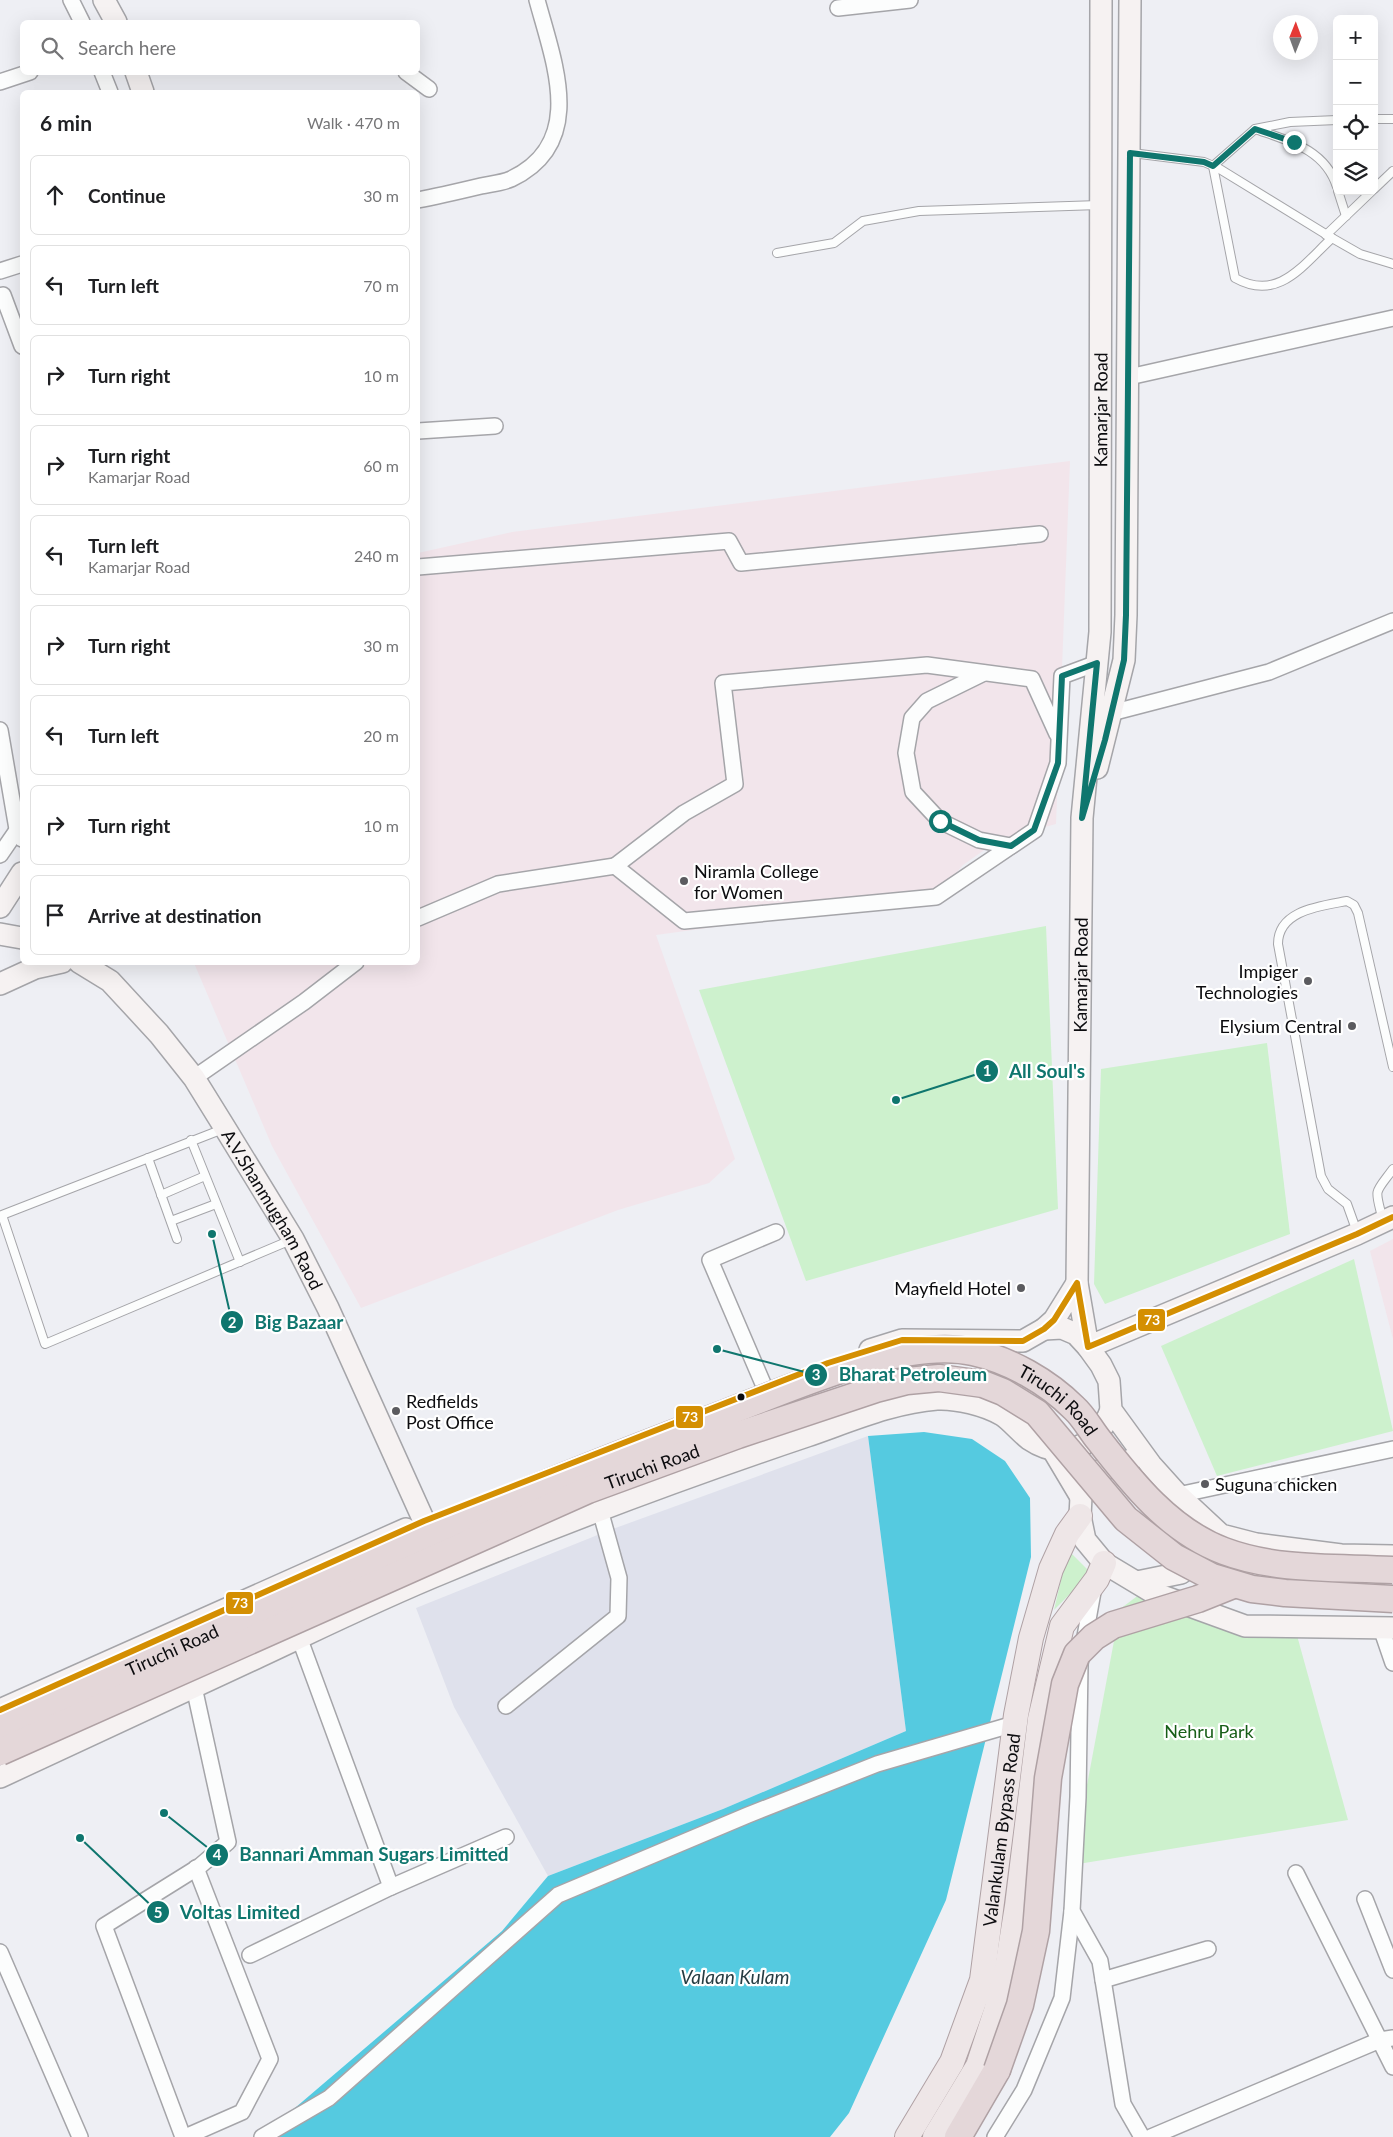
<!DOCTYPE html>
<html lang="en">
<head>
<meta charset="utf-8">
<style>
  body { margin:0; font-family:Lato,sans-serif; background:#f6f6f6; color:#202124 }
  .controls { position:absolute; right:15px; top:15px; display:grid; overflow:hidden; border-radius:8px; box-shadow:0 5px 20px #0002 }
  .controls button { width:45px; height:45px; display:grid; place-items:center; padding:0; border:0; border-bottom:1px solid #e0e0e0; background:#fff; color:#202124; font:25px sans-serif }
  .compass { position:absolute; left:1273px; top:15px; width:45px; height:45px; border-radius:50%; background:#fff; box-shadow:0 5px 20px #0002; rotate:1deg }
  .stop { position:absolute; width:15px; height:15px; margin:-11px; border:4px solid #0f766e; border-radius:50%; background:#fff }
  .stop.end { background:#0f766e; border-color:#fff; box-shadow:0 1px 5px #0008 }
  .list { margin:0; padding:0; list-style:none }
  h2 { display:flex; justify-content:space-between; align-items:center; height:65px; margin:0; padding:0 20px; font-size:21px }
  h2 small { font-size:16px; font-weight:400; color:#757577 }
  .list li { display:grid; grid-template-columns:32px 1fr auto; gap:15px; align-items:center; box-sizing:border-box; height:80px; margin:0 10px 10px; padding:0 10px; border:1px solid #e0e0e0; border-radius:8px }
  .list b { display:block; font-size:19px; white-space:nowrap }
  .list p { margin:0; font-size:16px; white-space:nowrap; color:#757577 }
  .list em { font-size:16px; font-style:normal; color:#757577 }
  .icon { flex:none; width:28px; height:28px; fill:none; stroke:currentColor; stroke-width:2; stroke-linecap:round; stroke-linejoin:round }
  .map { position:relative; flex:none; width:1393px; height:2137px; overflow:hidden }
  .search { position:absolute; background:#fff; box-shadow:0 5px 20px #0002; left:20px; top:20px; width:400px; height:55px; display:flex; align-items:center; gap:12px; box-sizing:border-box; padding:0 18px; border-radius:8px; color:#757577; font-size:19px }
  .panel { position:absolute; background:#fff; box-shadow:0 5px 20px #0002; left:20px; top:90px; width:400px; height:875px; border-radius:8px }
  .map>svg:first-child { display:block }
  .built { fill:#dfe1ec }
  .education { fill:#f2e5eb }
  .green { fill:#cdf1cd }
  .water { fill:#55cae0 }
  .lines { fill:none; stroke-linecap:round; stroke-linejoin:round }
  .lane-casing { stroke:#a5a5a9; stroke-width:10 }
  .street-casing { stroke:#a5a5a9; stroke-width:18 }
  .secondary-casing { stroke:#a5a5a9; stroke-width:24 }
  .primary-casing { stroke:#afa1a4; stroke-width:26 }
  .highway-casing { stroke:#afa1a4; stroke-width:29 }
  .lane { stroke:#fcfdfd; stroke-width:8 }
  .street { stroke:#fcfdfd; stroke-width:15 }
  .secondary { stroke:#f6f2f2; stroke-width:21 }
  .primary { stroke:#eee6e7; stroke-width:24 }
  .highway { stroke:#e4d7d9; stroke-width:26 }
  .highway-bridge-casing { stroke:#afa1a4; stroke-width:29; stroke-linecap:butt }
  .highway-bridge { stroke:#e4d7d9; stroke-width:26 }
  .bus-1-casing { stroke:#fff; stroke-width:10 }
  .bus-1 { stroke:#d48f02; stroke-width:6 }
  .route { stroke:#0f766e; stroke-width:6 }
  .poi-dot { fill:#5b5b5f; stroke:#fff; stroke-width:2 }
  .bus-dot { fill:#0c0c0f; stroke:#fff; stroke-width:2 }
  .labels { text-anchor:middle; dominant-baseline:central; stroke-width:4.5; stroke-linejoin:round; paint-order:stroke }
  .street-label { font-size:18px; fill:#0c0c0f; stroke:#fff }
  .poi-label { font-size:18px; fill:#0c0c0f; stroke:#fff; text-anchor:start }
  .park-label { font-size:18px; fill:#175e17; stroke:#fff }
  .water-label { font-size:19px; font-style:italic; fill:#253c42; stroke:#fff }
  .leader { fill:none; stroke:#0f766e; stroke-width:2 }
  .callout-dot { fill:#0f766e; stroke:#fff; stroke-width:2 }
  .mark-label { font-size:15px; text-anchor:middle; font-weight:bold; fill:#fff }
  .callout-label { font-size:19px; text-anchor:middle; font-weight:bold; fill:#0f766e; stroke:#fff; stroke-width:4.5; stroke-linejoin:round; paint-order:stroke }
  .line-badge { stroke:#fff; stroke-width:2 }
  .badge-label { font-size:14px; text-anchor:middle; font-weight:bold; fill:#fff }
</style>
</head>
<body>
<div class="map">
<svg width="1393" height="2137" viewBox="0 0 1393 2137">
  <rect width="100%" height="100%" fill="#eeeff4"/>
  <!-- built -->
  <polygon class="built" points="868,1436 906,1731 723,1809 548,1876 454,1707 416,1608 610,1530"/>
  <!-- education -->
  <g class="education">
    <polygon points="1070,461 1056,824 1000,839 963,865 936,897 656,935 735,1159 709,1183 618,1210 361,1308 272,1146 194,963 418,962 418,553 512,532"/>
    <polygon points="1393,1239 1393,1339 1370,1251"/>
  </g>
  <!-- green -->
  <g class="green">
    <polygon points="1046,926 1058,1209 806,1281 699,990"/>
    <polygon points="1267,1043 1290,1234 1105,1304 1094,1284 1101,1069"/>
    <polygon points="1354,1259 1393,1431 1217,1476 1161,1346"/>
    <polygon points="1068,1550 1091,1573 1054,1610"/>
    <polygon points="1148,1588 1251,1621 1293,1621 1348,1820 1072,1865 1120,1609"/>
  </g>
  <!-- water -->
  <polygon class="water" points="924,1432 972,1439 1005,1461 1030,1498 1031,1557 946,1900 849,2113 830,2137 261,2137 502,1931 548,1876 723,1809 906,1731 868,1436"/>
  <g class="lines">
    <defs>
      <g id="lane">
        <polyline points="1374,119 1393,119"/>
        <path d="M 1255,129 C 1289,141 1325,149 1337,187"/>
        <polyline points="1132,153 1204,162 1218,168 1332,238 1360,254 1393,264"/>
        <polyline points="1374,189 1393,171"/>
        <polyline points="1338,191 1346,216"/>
        <polyline points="1326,235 1372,191"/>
        <path d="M 1332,238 C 1302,266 1278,302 1235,278 L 1213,166 L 1255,129 L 1290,122 L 1337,120"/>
        <polyline points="777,253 834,243 863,221 919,211 1099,205"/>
        <polyline points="223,1129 2,1215 45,1344 291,1240"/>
        <polyline points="191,1140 240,1262"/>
        <polyline points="148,1158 177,1239"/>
        <polyline points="161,1195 205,1176"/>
        <polyline points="171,1221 216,1204"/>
        <path d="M 1383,1221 C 1375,1187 1373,1196 1393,1169"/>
        <path d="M 1357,1232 L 1347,1204 L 1328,1189 L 1321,1176 L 1278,944 C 1278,910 1321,906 1347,901 L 1354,905 L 1358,913 L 1393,1067"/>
      </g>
      <g id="street">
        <polyline points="71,0 82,22"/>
        <polyline points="838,8 910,0"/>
        <polyline points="102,72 110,92"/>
        <polyline points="406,72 429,89"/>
        <polyline points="0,82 30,72"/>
        <path d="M 418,200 C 439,196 460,191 481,186 C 490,184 502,183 511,179 C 587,143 554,63 537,0"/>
        <polyline points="0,271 22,264"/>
        <polyline points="3,295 22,346"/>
        <polyline points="1129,377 1393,318"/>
        <polyline points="418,431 495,426"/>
        <polyline points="418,567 729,541 741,563 1040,534"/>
        <polyline points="984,673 927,701 912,718 906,753 913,792 940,821 979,840 1011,846"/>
        <polyline points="1111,713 1269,672 1393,621"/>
        <polyline points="0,730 17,829 22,839"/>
        <polyline points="0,855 22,823"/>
        <polyline points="615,866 684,813 735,784 723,683 927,665 1032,679 1057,734"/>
        <polyline points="418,918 498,884 615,866 684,921 936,897 1035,830 1058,763 1062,676 1097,663"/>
        <polyline points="194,1078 304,1002 356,962"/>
        <polyline points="764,1386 710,1260 776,1232"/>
        <polyline points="1178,1495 1393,1449"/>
        <polyline points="1093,1592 1080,1664 1078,1797 1072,1911 1100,1961 1123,2104 1142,2137"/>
        <polyline points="1381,1628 1393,1663"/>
        <polyline points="506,1706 618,1616 619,1578 600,1510"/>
        <polyline points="1296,1873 1393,2067"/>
        <polyline points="391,1887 506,1837"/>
        <polyline points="1365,1899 1393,1970"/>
        <polyline points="0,1952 80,2137"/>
        <polyline points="250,1955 391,1887 299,1637"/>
        <polyline points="1103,1980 1208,1949"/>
        <polyline points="183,2137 104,1926 200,1866 228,1842 194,1687"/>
        <polyline points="185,2137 242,2112 270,2059 196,1868"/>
        <polyline points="262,2137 329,2098 558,1895 748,1815 877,1764 1014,1724"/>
        <polyline points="995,2137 1024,2090 1062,1998 1072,1911"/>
        <polyline points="1151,2137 1380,2040 1393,2038"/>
      </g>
      <g id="secondary">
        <polyline points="104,0 116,22"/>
        <polyline points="136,72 143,92"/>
        <polyline points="1097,768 1124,660 1126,615 1130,0"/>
        <polyline points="0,907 22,873"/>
        <polyline points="0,934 22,938"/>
        <path id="s1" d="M 79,962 L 110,981 L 159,1034 L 194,1078 L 225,1128 L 293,1239 L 328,1308 L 424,1521"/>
        <polyline points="0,984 35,968 62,962"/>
        <path id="s2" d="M 1077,1283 L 1082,818 L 1100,632 L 1101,0"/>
        <polyline points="1044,1329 1062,1328 1076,1334 1088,1347 1101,1365 1109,1381 1111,1410 1151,1465 1178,1495 1221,1535 1256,1544 1341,1555 1393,1556"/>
        <polyline points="870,1350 902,1340 1023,1341 1044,1329 1054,1320 1077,1283 1088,1347 1357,1234 1393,1217"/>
        <polyline points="1053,1450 1081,1497"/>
        <polyline points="1131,1460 1099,1471 1081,1497 1080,1516 1085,1540 1104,1563 1154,1593 1245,1626 1393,1628"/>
        <polyline points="1137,1582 1181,1573 1201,1557"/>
        <polyline points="0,1710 406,1529"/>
        <path d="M 0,1777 C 85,1738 170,1698 256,1658 C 318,1629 381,1598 445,1572 C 564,1522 685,1477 807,1436 C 848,1422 893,1402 937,1399 C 956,1398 985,1405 1002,1415 C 1009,1419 1020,1432 1029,1439 C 1063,1462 1097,1447 1111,1410"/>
      </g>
      <g id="primary">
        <path id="s3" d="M 907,2137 L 952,2062 L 982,1980 L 1016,1715 L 1031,1638 L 1051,1569 L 1067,1534 L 1080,1516"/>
        <polyline points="935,2137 978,2066 996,2011 1007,1968 1017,1906 1040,1719 1062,1626 1097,1579 1104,1563"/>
      </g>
      <polyline id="highway" points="958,2137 997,2070"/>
    </defs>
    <!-- lane casing -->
    <use href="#lane" class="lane-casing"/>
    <!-- street casing -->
    <use href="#street" class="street-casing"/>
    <!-- secondary casing -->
    <use href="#secondary" class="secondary-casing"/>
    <!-- primary casing -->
    <use href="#primary" class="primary-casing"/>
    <!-- highway casing -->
    <use href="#highway" class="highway-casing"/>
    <!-- lane -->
    <use href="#lane" class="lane"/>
    <!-- street -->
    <use href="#street" class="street"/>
    <!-- secondary -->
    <use href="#secondary" class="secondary"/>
    <!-- primary -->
    <use href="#primary" class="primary"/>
    <!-- highway -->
    <use href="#highway" class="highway"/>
    <defs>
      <g id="highway-bridge">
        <path id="s4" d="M 0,1726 C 85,1689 171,1651 255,1612 C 326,1580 396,1547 468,1516 C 549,1481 631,1450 713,1418 C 783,1392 900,1336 973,1352 C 1010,1360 1048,1382 1074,1408 C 1084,1417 1090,1429 1098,1439 C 1132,1483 1170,1531 1224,1551 C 1277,1571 1337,1567 1393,1570"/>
        <path id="s5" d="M 0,1752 L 588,1490 L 738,1435 L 876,1389 L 907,1381 L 939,1378 L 983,1384 L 1003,1392 L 1037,1413 L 1126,1519 L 1174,1557 L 1212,1577 L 1252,1589 L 1285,1593 L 1393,1599"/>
        <polyline points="997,2070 1020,2005 1036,1931 1048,1778 1065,1684 1077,1654 1094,1637 1113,1625 1198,1599 1233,1585"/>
      </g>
    </defs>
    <!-- highway-bridge casing -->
    <use href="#highway-bridge" class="highway-bridge-casing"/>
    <!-- highway-bridge -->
    <use href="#highway-bridge" class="highway-bridge"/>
    <defs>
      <polyline id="bus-1" points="0,1710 424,1521 828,1363 902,1340 1023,1341 1044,1329 1054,1320 1077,1283 1088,1347 1357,1234 1393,1217"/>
    </defs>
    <!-- bus-1 casing -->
    <use href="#bus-1" class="bus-1-casing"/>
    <!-- bus-1 -->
    <use href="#bus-1" class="bus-1"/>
  </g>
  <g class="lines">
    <!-- route -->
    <polyline class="route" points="940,821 979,840 1011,846 1034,830 1058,763 1062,676 1097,663 1082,818 1105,740 1124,660 1126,615 1130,153 1204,162 1213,166 1255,129 1294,142"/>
  </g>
  <!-- markers -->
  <g class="poi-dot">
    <circle cx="684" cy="881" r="5"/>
    <circle cx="1308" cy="981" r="5"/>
    <circle cx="1352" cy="1026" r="5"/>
    <circle cx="1021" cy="1288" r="5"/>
    <circle cx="396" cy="1411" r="5"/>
    <circle cx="1205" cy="1484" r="5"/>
  </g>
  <circle class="bus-dot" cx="741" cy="1397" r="4.5"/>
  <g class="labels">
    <!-- street labels -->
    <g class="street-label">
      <text stroke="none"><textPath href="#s2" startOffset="874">Kamarjar Road</textPath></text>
      <text stroke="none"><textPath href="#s2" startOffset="308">Kamarjar Road</textPath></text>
      <text stroke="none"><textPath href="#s1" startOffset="318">A.V.Shanmugham Raod</textPath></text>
      <text stroke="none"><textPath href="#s4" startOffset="1148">Tiruchi Road</textPath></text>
      <text stroke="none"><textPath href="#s5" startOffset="712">Tiruchi Road</textPath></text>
      <text stroke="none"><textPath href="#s4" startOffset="188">Tiruchi Road</textPath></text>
      <text stroke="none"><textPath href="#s3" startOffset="326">Valankulam Bypass Road</textPath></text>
    </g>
    <!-- poi labels -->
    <g class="poi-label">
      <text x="694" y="871">Niramla College<tspan x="694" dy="21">for Women</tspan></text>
      <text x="1298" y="971" text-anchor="end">Impiger<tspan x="1298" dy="21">Technologies</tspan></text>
      <text x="1342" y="1026" text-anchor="end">Elysium Central</text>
      <text x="1011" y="1288" text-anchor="end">Mayfield Hotel</text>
      <text x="406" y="1401">Redfields<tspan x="406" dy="21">Post Office</tspan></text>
      <text x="1215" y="1484">Suguna chicken</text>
    </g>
    <!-- park labels -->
    <g class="park-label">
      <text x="1209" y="1731">Nehru Park</text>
    </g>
    <!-- water labels -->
    <g class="water-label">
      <text x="735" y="1976">Valaan Kulam</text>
    </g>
  </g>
  <!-- callouts -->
  <path class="leader" d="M896 1100L987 1071M212 1234L232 1322M717 1349L816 1375M164 1813L217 1855M80 1838L158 1912"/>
  <g class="callout-dot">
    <circle cx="896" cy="1100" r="5"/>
    <circle cx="212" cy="1234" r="5"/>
    <circle cx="717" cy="1349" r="5"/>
    <circle cx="164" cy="1813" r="5"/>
    <circle cx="80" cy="1838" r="5"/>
    <circle cx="987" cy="1071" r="12"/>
    <circle cx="232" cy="1322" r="12"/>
    <circle cx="816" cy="1375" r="12"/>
    <circle cx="217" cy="1855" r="12"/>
    <circle cx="158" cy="1912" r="12"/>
  </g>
  <g class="mark-label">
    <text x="987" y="1076">1</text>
    <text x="232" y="1328">2</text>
    <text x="816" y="1380">3</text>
    <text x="217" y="1860">4</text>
    <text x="158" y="1918">5</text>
  </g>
  <g class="callout-label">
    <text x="1047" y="1078">All Soul's</text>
    <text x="299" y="1329">Big Bazaar</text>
    <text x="913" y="1381">Bharat Petroleum</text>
    <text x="374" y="1861">Bannari Amman Sugars Limitted</text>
    <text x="240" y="1919">Voltas Limited</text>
  </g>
  <g class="line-badge">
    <rect x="1137" y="1308" width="29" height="24" rx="5" fill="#d48f02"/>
    <rect x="675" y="1405" width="29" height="24" rx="5" fill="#d48f02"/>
    <rect x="225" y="1591" width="29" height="24" rx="5" fill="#d48f02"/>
  </g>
  <g class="badge-label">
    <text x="1152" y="1325">73</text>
    <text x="690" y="1422">73</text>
    <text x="240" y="1608">73</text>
  </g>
</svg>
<div class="controls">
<button>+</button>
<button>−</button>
<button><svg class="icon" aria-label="locate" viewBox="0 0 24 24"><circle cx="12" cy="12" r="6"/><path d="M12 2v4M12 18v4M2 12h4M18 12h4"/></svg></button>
<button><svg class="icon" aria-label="layers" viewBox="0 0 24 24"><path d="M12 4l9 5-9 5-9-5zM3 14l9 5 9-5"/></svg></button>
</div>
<svg class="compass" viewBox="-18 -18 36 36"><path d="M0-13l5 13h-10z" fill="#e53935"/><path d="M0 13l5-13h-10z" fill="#757577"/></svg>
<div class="stop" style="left:940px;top:821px"></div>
<div class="stop end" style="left:1294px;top:142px"></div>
<div class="search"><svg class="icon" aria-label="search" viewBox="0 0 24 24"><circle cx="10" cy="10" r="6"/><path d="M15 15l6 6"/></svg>Search here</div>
<section class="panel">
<h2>6 min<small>Walk · 470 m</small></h2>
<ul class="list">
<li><svg class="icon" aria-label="ahead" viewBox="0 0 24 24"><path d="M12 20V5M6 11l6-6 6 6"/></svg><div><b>Continue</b></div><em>30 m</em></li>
<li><svg class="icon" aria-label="left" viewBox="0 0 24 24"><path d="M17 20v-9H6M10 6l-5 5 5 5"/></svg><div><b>Turn left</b></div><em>70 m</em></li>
<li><svg class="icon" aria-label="right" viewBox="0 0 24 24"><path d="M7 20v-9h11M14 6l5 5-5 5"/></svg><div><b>Turn right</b></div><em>10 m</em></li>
<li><svg class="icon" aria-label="right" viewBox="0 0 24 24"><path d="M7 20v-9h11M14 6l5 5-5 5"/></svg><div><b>Turn right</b><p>Kamarjar Road</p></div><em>60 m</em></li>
<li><svg class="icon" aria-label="left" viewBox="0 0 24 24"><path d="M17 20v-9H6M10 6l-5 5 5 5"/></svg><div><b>Turn left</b><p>Kamarjar Road</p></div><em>240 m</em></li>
<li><svg class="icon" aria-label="right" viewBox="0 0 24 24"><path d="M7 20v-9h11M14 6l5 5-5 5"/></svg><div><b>Turn right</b></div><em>30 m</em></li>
<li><svg class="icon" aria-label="left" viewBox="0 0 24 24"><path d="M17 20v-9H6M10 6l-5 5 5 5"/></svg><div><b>Turn left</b></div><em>20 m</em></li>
<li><svg class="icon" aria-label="right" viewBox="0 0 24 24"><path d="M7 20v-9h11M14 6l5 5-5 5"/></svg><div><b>Turn right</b></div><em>10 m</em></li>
<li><svg class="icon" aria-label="arrive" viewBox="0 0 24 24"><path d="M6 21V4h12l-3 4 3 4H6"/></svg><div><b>Arrive at destination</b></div></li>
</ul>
</section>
</div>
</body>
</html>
